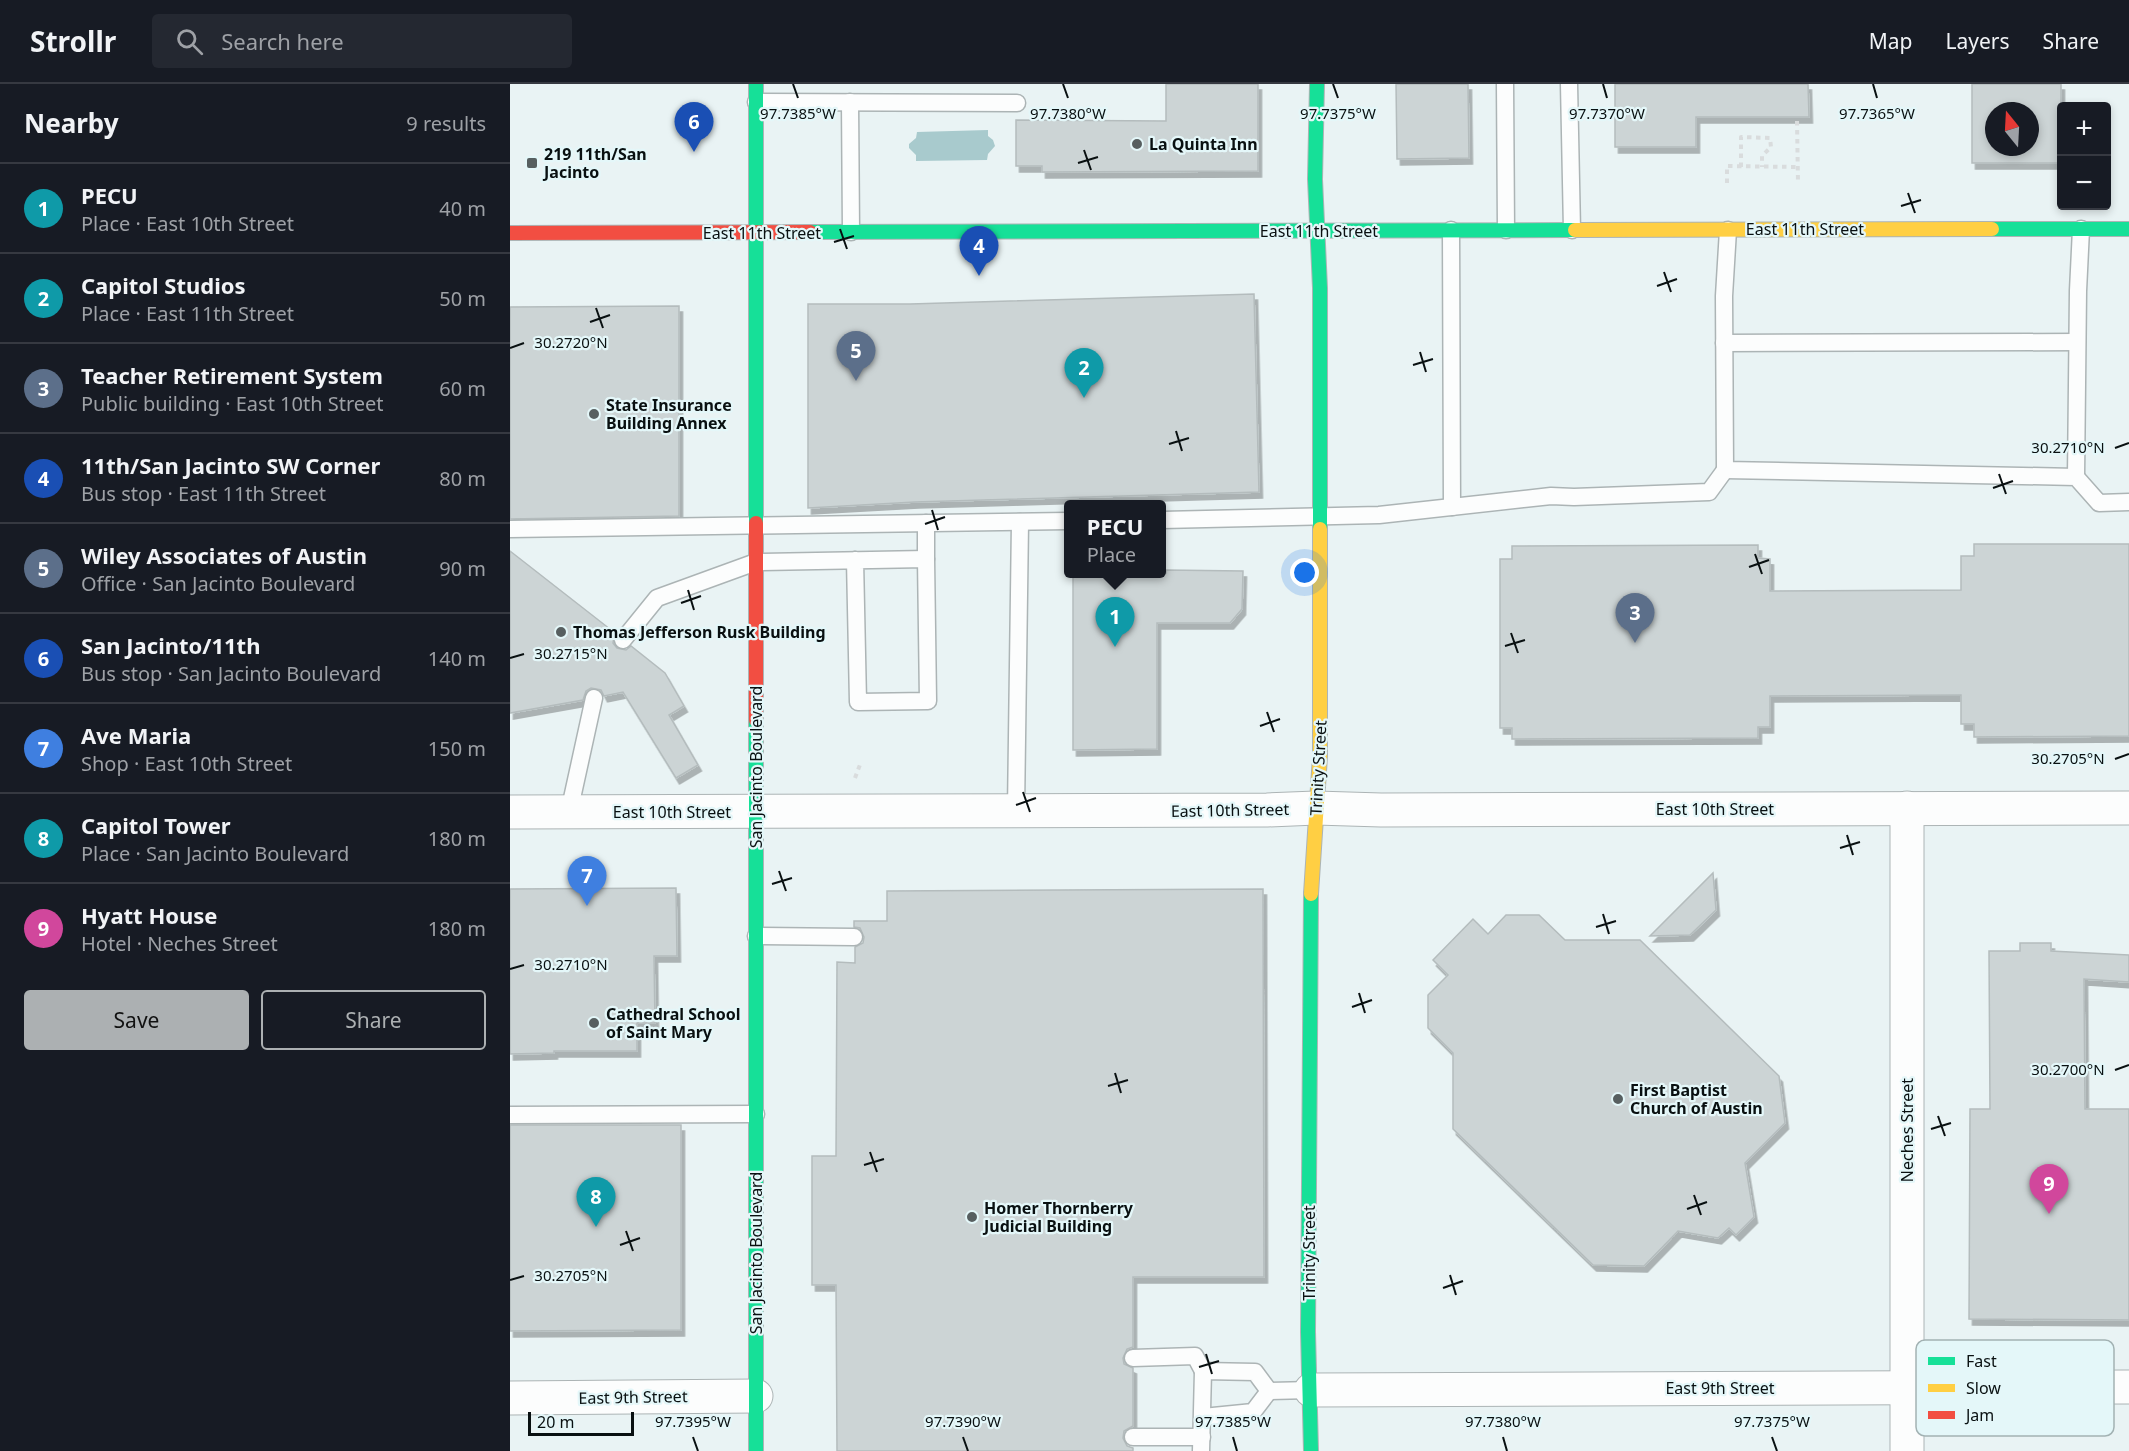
<!DOCTYPE html>
<meta charset="utf-8">
<style>
:root{--surface:#171b24;--page:#242831;--text:#f1f3f6;--muted:#9ea1a6;--line:#363941;--accent:#acb0b2}
body{margin:0;font-family:"Noto Sans",sans-serif;background:var(--page);color:var(--text)}
.controls{position:absolute;right:18px;top:18px;display:grid;overflow:hidden;border-radius:6px;box-shadow:0 3px 9px #0003}
.controls button{width:54px;height:54px;display:grid;place-items:center;padding:0;border:0;border-bottom:2px solid var(--line);background:var(--surface);color:var(--text);font:30px sans-serif}
.compass{position:absolute;left:1475px;top:18px;width:54px;height:54px;border-radius:50%;background:var(--surface);box-shadow:0 3px 9px #0003;rotate:342deg}
.scale{position:absolute;left:18px;bottom:15px;width:106px;box-sizing:border-box;padding-left:6px;border:3px solid #091011;border-top:0;font-size:16px;line-height:21px;white-space:nowrap;color:#091011;-webkit-text-stroke:4px #e4f7f9;paint-order:stroke}
.you{position:absolute;left:795px;top:489px;width:21px;height:21px;margin:-15px;border:4px solid #fff;border-radius:50%;background:#1a73e8;box-shadow:0 0 0 9px #1a73e833}
.badge{display:grid;place-items:center;width:39px;height:39px;border-radius:50%;background:var(--accent);color:#fff;font-size:20px;font-weight:700}
.pin{position:absolute;translate:-50% -50px;filter:drop-shadow(0 2px 3px #0008)}
.pin::after{content:'';position:absolute;top:32px;width:21px;height:18px;background:inherit;clip-path:polygon(0 0,100% 0,50% 100%)}
.popup{position:absolute;left:554px;top:416px;width:102px;height:78px;box-sizing:border-box;display:grid;place-content:center;border-radius:6px;background:var(--surface);filter:drop-shadow(0 2px 4px #0005);font-size:20px;white-space:nowrap;color:var(--muted)}
.popup b{font-size:22px;color:var(--text)}
.popup::after{content:'';position:absolute;left:50%;top:100%;margin-left:-12px;border:12px solid transparent;border-top-color:var(--surface)}
.list{margin:0;padding:0;list-style:none}
h2{display:flex;justify-content:space-between;align-items:center;height:78px;margin:0;padding:0 24px;font-size:26px}
h2 small{font-size:20px;font-weight:400;color:var(--muted)}
.list li{display:grid;grid-template-columns:39px 1fr auto;gap:18px;align-items:center;box-sizing:border-box;height:90px;padding:0 24px;border-top:2px solid var(--line)}
.list b{display:block;font-size:22px;white-space:nowrap}
.list p{margin:0;font-size:20px;white-space:nowrap;color:var(--muted)}
.list em{font-size:20px;font-style:normal;color:var(--muted)}
.actions{display:flex;gap:12px;padding:18px 24px}
.actions a{flex:1;padding:14px 0;border:2px solid var(--accent);border-radius:6px;text-align:center;font-size:21px;color:var(--accent)}
.actions .main{background:var(--accent);color:#111}
.icon{flex:none;width:33px;height:33px;fill:none;stroke:currentColor;stroke-width:2;stroke-linecap:round;stroke-linejoin:round}
.map{position:relative;flex:none;width:1619px;height:1367px;overflow:hidden}
header{display:flex;align-items:center;gap:36px;box-sizing:border-box;height:84px;padding:0 30px;background:var(--surface);border-bottom:2px solid var(--line)}
header strong{font-size:28px}
nav{display:flex;gap:33px;margin-inline-start:auto;font-size:21px}
.search{width:420px;height:54px;background:var(--page);display:flex;align-items:center;gap:15px;box-sizing:border-box;padding:0 21px;border-radius:6px;color:var(--muted);font-size:22px}
main{display:flex}
aside{flex:1;background:var(--surface)}
.map>svg:first-child{display:block}
.water{fill:#a8cacd}
.building{fill:#ccd4d5;stroke:#b4bcbd;stroke-width:1.5;fill-rule:evenodd;filter:url(#shadow)}
.lines{fill:none;stroke-linecap:round;stroke-linejoin:round}
.lane-casing{stroke:#acb4b5;stroke-width:19}
.street-casing{stroke:#acb4b5;stroke-width:35}
.fast-casing{stroke:#acb4b5;stroke-width:16}
.slow-casing{stroke:#acb4b5;stroke-width:16}
.jam-casing{stroke:#acb4b5;stroke-width:16}
.path{stroke:#d9dcdd;stroke-width:4;stroke-dasharray:4.5 4.5;stroke-linecap:butt}
.lane{stroke:#fcfdfd;stroke-width:16}
.street{stroke:#fcfdfd;stroke-width:33}
.fast{stroke:#16e098;stroke-width:14}
.slow{stroke:#ffcf43;stroke-width:14}
.jam{stroke:#f24e42;stroke-width:14}
.ticks{fill:none;stroke:#091011;stroke-width:2}
.poi-dot{fill:#575f60;stroke:#e4f7f9;stroke-width:2}
.labels{text-anchor:middle;stroke-width:4.5;stroke-linejoin:round;paint-order:stroke}
.poi-label{font-size:16px;font-weight:bold;fill:#091011;stroke:#e4f7f9;text-anchor:start}
.street-label{font-size:16px;fill:#091011;stroke:#e4f7f9}
.key{fill:#e4f7f9;stroke:#a2b2b3;stroke-width:1.5}
.key-label{font-size:16px;fill:#091011}
.ticks-label{font-size:15px;text-anchor:middle;fill:#091011;stroke:#e4f7f9;stroke-width:4.5;stroke-linejoin:round;paint-order:stroke}
</style>
<header>
<strong>Strollr</strong>
<div class="search"><svg class="icon" aria-label="search" viewBox="0 0 24 24"><circle cx="10" cy="10" r="6"/><path d="M15 15l6 6"/></svg>Search here</div>
<nav><a>Map</a><a>Layers</a><a>Share</a></nav>
</header>
<main>
<aside>
<h2>Nearby<small>9 results</small></h2>
<ul class="list">
<li><span class="badge" style="background:#0f9aa8">1</span><div><b>PECU</b><p>Place · East 10th Street</p></div><em>40 m</em></li>
<li><span class="badge" style="background:#0f9aa8">2</span><div><b>Capitol Studios</b><p>Place · East 11th Street</p></div><em>50 m</em></li>
<li><span class="badge" style="background:#5c6f8a">3</span><div><b>Teacher Retirement System</b><p>Public building · East 10th Street</p></div><em>60 m</em></li>
<li><span class="badge" style="background:#1a4fb4">4</span><div><b>11th/San Jacinto SW Corner</b><p>Bus stop · East 11th Street</p></div><em>80 m</em></li>
<li><span class="badge" style="background:#5c6f8a">5</span><div><b>Wiley Associates of Austin</b><p>Office · San Jacinto Boulevard</p></div><em>90 m</em></li>
<li><span class="badge" style="background:#1a4fb4">6</span><div><b>San Jacinto/11th</b><p>Bus stop · San Jacinto Boulevard</p></div><em>140 m</em></li>
<li><span class="badge" style="background:#3f7fe0">7</span><div><b>Ave Maria</b><p>Shop · East 10th Street</p></div><em>150 m</em></li>
<li><span class="badge" style="background:#0f9aa8">8</span><div><b>Capitol Tower</b><p>Place · San Jacinto Boulevard</p></div><em>180 m</em></li>
<li><span class="badge" style="background:#d1479c">9</span><div><b>Hyatt House</b><p>Hotel · Neches Street</p></div><em>180 m</em></li>
</ul>
<div class="actions"><a class="main">Save</a><a>Share</a></div>
</aside>
<div class="map">
<svg width="1619" height="1367" viewBox="0 0 1619 1367">
<defs>
<filter id="shadow"><feDropShadow dx="3.5" dy="6" stdDeviation="0" flood-color="#0004"/></filter>
</defs>
<rect width="100%" height="100%" fill="#e9f3f4"/>
<path class="water" d="M 478,46 L 478,52 L 483,56 L 485,62 L 478,70 L 477,76 L 406,77 L 406,71 L 399,64 L 399,60 L 406,54 L 407,48 Z"/>
<g class="building">
<path d="M 656,0 L 748,0 L 748,87 L 532,88 L 532,82 L 506,82 L 506,36 L 656,37 Z"/>
<path d="M 886,0 L 958,0 L 959,74 L 887,75 Z"/>
<path d="M 1105,0 L 1298,0 L 1299,33 L 1186,33 L 1186,63 L 1105,63 Z"/>
<path d="M 1462,0 L 1551,0 L 1551,79 L 1462,79 ZM 1484,27 L 1520,27 L 1520,63 L 1484,63 Z"/>
<path d="M 744,210 L 749,408 L 405,418 L 298,424 L 298,220 L 400,220 Z"/>
<path d="M 169,222 L 169,432 L 0,435 L 0,223 Z"/>
<path d="M 1464,460 L 1619,460 L 1619,652 L 1464,653 L 1464,640 L 1451,640 L 1451,611 L 1260,612 L 1260,643 L 1248,643 L 1248,654 L 1002,655 L 1002,644 L 990,644 L 990,475 L 1002,475 L 1002,462 L 1248,461 L 1248,474 L 1260,475 L 1260,507 L 1451,506 L 1451,472 L 1464,472 Z"/>
<path d="M 0,467 L 105,549 L 103,559 L 107,564 L 116,566 L 121,562 L 155,589 L 174,622 L 159,631 L 188,681 L 166,694 L 113,608 L 94,612 L 91,606 L 81,604 L 76,607 L 73,616 L 0,629 Z"/>
<path d="M 656,486 L 733,487 L 732,525 L 720,539 L 647,539 L 647,665 L 563,666 L 563,489 L 656,489 Z"/>
<path d="M 1203,789 L 1206,826 L 1180,851 L 1140,852 Z"/>
<path d="M 166,804 L 167,872 L 144,872 L 145,939 L 127,939 L 127,967 L 44,967 L 44,969 L 0,970 L 0,805 Z"/>
<path d="M 753,805 L 754,1193 L 623,1193 L 623,1263 L 617,1265 L 613,1274 L 614,1280 L 623,1284 L 623,1342 L 614,1347 L 613,1354 L 617,1362 L 623,1364 L 623,1367 L 327,1367 L 326,1201 L 302,1201 L 302,1072 L 326,1072 L 327,878 L 345,879 L 345,863 L 353,859 L 354,853 L 350,844 L 344,843 L 344,837 L 377,837 L 377,807 Z"/>
<path d="M 996,831 L 1029,831 L 1055,856 L 1130,856 L 1269,992 L 1275,1039 L 1235,1079 L 1244,1133 L 1226,1151 L 1219,1144 L 1208,1154 L 1168,1147 L 1134,1182 L 1083,1181 L 943,1045 L 943,969 L 918,944 L 918,911 L 938,891 L 923,876 L 963,835 L 978,850 Z"/>
<path d="M 1510,859 L 1541,859 L 1541,867 L 1619,871 L 1619,898 L 1574,895 L 1575,1025 L 1619,1025 L 1619,1236 L 1459,1235 L 1460,1025 L 1480,1025 L 1479,867 L 1510,867 Z"/>
<path d="M 0,1041 L 171,1041 L 171,1246 L 0,1247 Z"/>
</g>
<g class="lines">
<defs>
<g id="lane">
<path d="M 995,0 L 996,146"/>
<path d="M 1059,0 L 1062,146"/>
<path d="M 246,18 L 507,19"/>
<path d="M 340,18 L 341,148"/>
<path d="M 941,146 L 942,423"/>
<path d="M 1218,146 L 1214,212 L 1215,386 L 1566,393 L 1589,419 L 1619,418"/>
<path d="M 1214,259 L 1567,258"/>
<path d="M 1566,393 L 1568,207 L 1571,145"/>
<path d="M 652,436 L 869,431 L 1041,412 L 1064,413 L 1199,408 L 1215,386"/>
<path d="M 416,439 L 416,475"/>
<path d="M 0,445 L 558,437"/>
<path d="M 113,556 L 147,514 L 246,478 L 416,475 L 418,617 L 348,618 L 345,476"/>
<path d="M 506,726 L 510,438"/>
<path d="M 59,728 L 84,614"/>
<path d="M 246,852 L 344,853"/>
<path d="M 0,1031 L 246,1030"/>
<path d="M 623,1274 L 685,1272 L 693,1287"/>
<path d="M 693,1333 L 743,1328 L 759,1307"/>
<path d="M 623,1353 L 692,1353"/>
<path d="M 691,1367 L 693,1287 L 745,1288 L 759,1307 L 801,1306"/>
</g>
<g id="street">
<path d="M 1397,724 L 1397,1367"/>
<path d="M 0,728 L 757,726 L 806,724 L 871,726 L 1619,724"/>
<path d="M 801,1306 L 1619,1303"/>
<path d="M 0,1314 L 246,1312"/>
</g>
<g id="fast">
<path d="M 246,0 L 246,439"/>
<path d="M 807,0 L 805,95 L 810,204 L 810,445"/>
<path d="M 1482,145 L 1619,145"/>
<path d="M 300,148 L 1065,146"/>
<path d="M 246,636 L 246,1367"/>
<path d="M 801,810 L 798,1248 L 801,1367"/>
</g>
<g id="slow">
<path d="M 1065,146 L 1482,145"/>
<path d="M 801,810 L 810,672 L 810,445"/>
</g>
<g id="jam">
<path d="M 0,149 L 300,148"/>
<path d="M 246,439 L 246,636"/>
</g>
</defs>
<use href="#lane" class="lane-casing"/>
<use href="#street" class="street-casing"/>
<use href="#fast" class="fast-casing"/>
<use href="#slow" class="slow-casing"/>
<use href="#jam" class="jam-casing"/>
<g class="path">
<path d="M 1287,37 L 1288,99"/>
<path d="M 1231,83 L 1231,53 L 1260,54 L 1261,63 L 1252,72 L 1252,83"/>
<path d="M 1217,99 L 1217,82 L 1287,83"/>
<path d="M 345,694 L 351,678"/>
</g>
<use href="#lane" class="lane"/>
<use href="#street" class="street"/>
<use href="#fast" class="fast"/>
<use href="#slow" class="slow"/>
<use href="#jam" class="jam"/>
</g>
<path class="ticks" d="M 283,0 L 288,14M 553,0 L 558,14M 823,0 L 828,14M 1093,0 L 1097,14M 1363,0 L 1367,14M 574,66 L 581,86M 568,79 L 588,73M 1398,109 L 1405,129M 1391,122 L 1411,116M 330,145 L 337,165M 324,158 L 344,152M 1154,188 L 1161,208M 1147,202 L 1167,195M 86,224 L 93,244M 80,238 L 100,231M 0,264 L 14,259M 910,268 L 916,288M 903,281 L 923,275M 666,347 L 672,367M 659,360 L 679,354M 1605,364 L 1619,359M 1489,390 L 1496,410M 1483,404 L 1503,397M 422,426 L 428,446M 415,440 L 435,433M 1245,470 L 1252,490M 1239,483 L 1259,476M 178,506 L 184,526M 171,519 L 191,512M 1001,549 L 1008,569M 995,562 L 1015,556M 0,574 L 14,570M 757,628 L 764,648M 750,642 L 770,635M 1605,675 L 1619,670M 513,708 L 520,728M 506,721 L 526,714M 1337,751 L 1343,771M 1330,764 L 1350,758M 269,787 L 276,807M 262,800 L 282,794M 1093,830 L 1099,850M 1086,843 L 1106,837M 0,885 L 14,881M 849,909 L 855,929M 842,923 L 862,916M 1605,986 L 1619,981M 605,989 L 611,1009M 598,1002 L 618,996M 1428,1032 L 1435,1052M 1421,1045 L 1441,1039M 360,1068 L 367,1088M 354,1081 L 374,1075M 1184,1111 L 1191,1131M 1177,1125 L 1197,1118M 116,1147 L 123,1167M 110,1161 L 130,1154M 940,1191 L 946,1211M 0,1196 L 14,1192M 933,1204 L 953,1197M 696,1270 L 702,1290M 689,1283 L 709,1277M 183,1353 L 188,1367M 453,1353 L 458,1367M 723,1353 L 727,1367M 993,1353 L 997,1367M 1262,1353 L 1267,1367"/>
<g class="poi-dot">
<circle cx="627" cy="60" r="6"/>
<rect x="16" y="73" width="12" height="12" rx="3"/>
<circle cx="84" cy="330" r="6"/>
<circle cx="51" cy="548" r="6"/>
<circle cx="84" cy="939" r="6"/>
<circle cx="1108" cy="1015" r="6"/>
<circle cx="462" cy="1133" r="6"/>
</g>
<g class="labels">
<g class="poi-label">
<text x="639" y="66">La Quinta Inn</text>
<text x="34" y="76">219 11th/San<tspan x="34" dy="18">Jacinto</tspan></text>
<text x="96" y="327">State Insurance<tspan x="96" dy="18">Building Annex</tspan></text>
<text x="63" y="554">Thomas Jefferson Rusk Building</text>
<text x="96" y="936">Cathedral School<tspan x="96" dy="18">of Saint Mary</tspan></text>
<text x="1120" y="1012">First Baptist<tspan x="1120" dy="18">Church of Austin</tspan></text>
<text x="474" y="1130">Homer Thornberry<tspan x="474" dy="18">Judicial Building</tspan></text>
</g>
<g class="street-label">
<text x="1295" y="151">East 11th Street</text>
<text x="809" y="153">East 11th Street</text>
<text x="252" y="155">East 11th Street</text>
<text transform="translate(246 683) rotate(-90)" y="6">San Jacinto Boulevard</text>
<text transform="translate(808 684) rotate(-87)" y="6">Trinity Street</text>
<text x="1205" y="731">East 10th Street</text>
<text transform="translate(720 726) rotate(-1)" y="6">East 10th Street</text>
<text x="162" y="734">East 10th Street</text>
<text transform="translate(1397 1046) rotate(-90)" y="6">Neches Street</text>
<text transform="translate(246 1169) rotate(-90)" y="6">San Jacinto Boulevard</text>
<text transform="translate(799 1169) rotate(-90)" y="6">Trinity Street</text>
<text x="1210" y="1310">East 9th Street</text>
<text transform="translate(123 1313) rotate(-1)" y="6">East 9th Street</text>
</g>
</g>
<rect x="1406" y="1256" width="198" height="96" rx="9" class="key"/>
<rect x="1418" y="1273" width="27" height="8" fill="#16e098"/>
<rect x="1418" y="1300" width="27" height="8" fill="#ffcf43"/>
<rect x="1418" y="1327" width="27" height="8" fill="#f24e42"/>
<g class="key-label">
<text x="1456" y="1283">Fast</text>
<text x="1456" y="1310">Slow</text>
<text x="1456" y="1337">Jam</text>
</g>
<g class="ticks-label">
<text x="288" y="35">97.7385°W</text>
<text x="558" y="35">97.7380°W</text>
<text x="828" y="35">97.7375°W</text>
<text x="1097" y="35">97.7370°W</text>
<text x="1367" y="35">97.7365°W</text>
<text x="61" y="264">30.2720°N</text>
<text x="1558" y="369">30.2710°N</text>
<text x="61" y="575">30.2715°N</text>
<text x="1558" y="680">30.2705°N</text>
<text x="61" y="886">30.2710°N</text>
<text x="1558" y="991">30.2700°N</text>
<text x="61" y="1197">30.2705°N</text>
<text x="1262" y="1343">97.7375°W</text>
<text x="183" y="1343">97.7395°W</text>
<text x="453" y="1343">97.7390°W</text>
<text x="723" y="1343">97.7385°W</text>
<text x="993" y="1343">97.7380°W</text>
</g>
</svg>
<div class="controls">
<button>+</button>
<button>−</button>
</div>
<svg class="compass" viewBox="-18 -18 36 36"><path d="M0-13l5 13h-10z" fill="#e53935"/><path d="M0 13l5-13h-10z" fill="#9ea1a6"/></svg>
<div class="scale">20 m</div>
<div class="you"></div>
<div class="pin badge" style="left:605px;top:563px;background:#0f9aa8">1</div>
<div class="popup"><b>PECU</b>Place</div>
<div class="pin badge" style="left:574px;top:314px;background:#0f9aa8">2</div>
<div class="pin badge" style="left:1125px;top:559px;background:#5c6f8a">3</div>
<div class="pin badge" style="left:469px;top:192px;background:#1a4fb4">4</div>
<div class="pin badge" style="left:346px;top:297px;background:#5c6f8a">5</div>
<div class="pin badge" style="left:184px;top:68px;background:#1a4fb4">6</div>
<div class="pin badge" style="left:77px;top:822px;background:#3f7fe0">7</div>
<div class="pin badge" style="left:86px;top:1143px;background:#0f9aa8">8</div>
<div class="pin badge" style="left:1539px;top:1130px;background:#d1479c">9</div>
</div>
</main>
